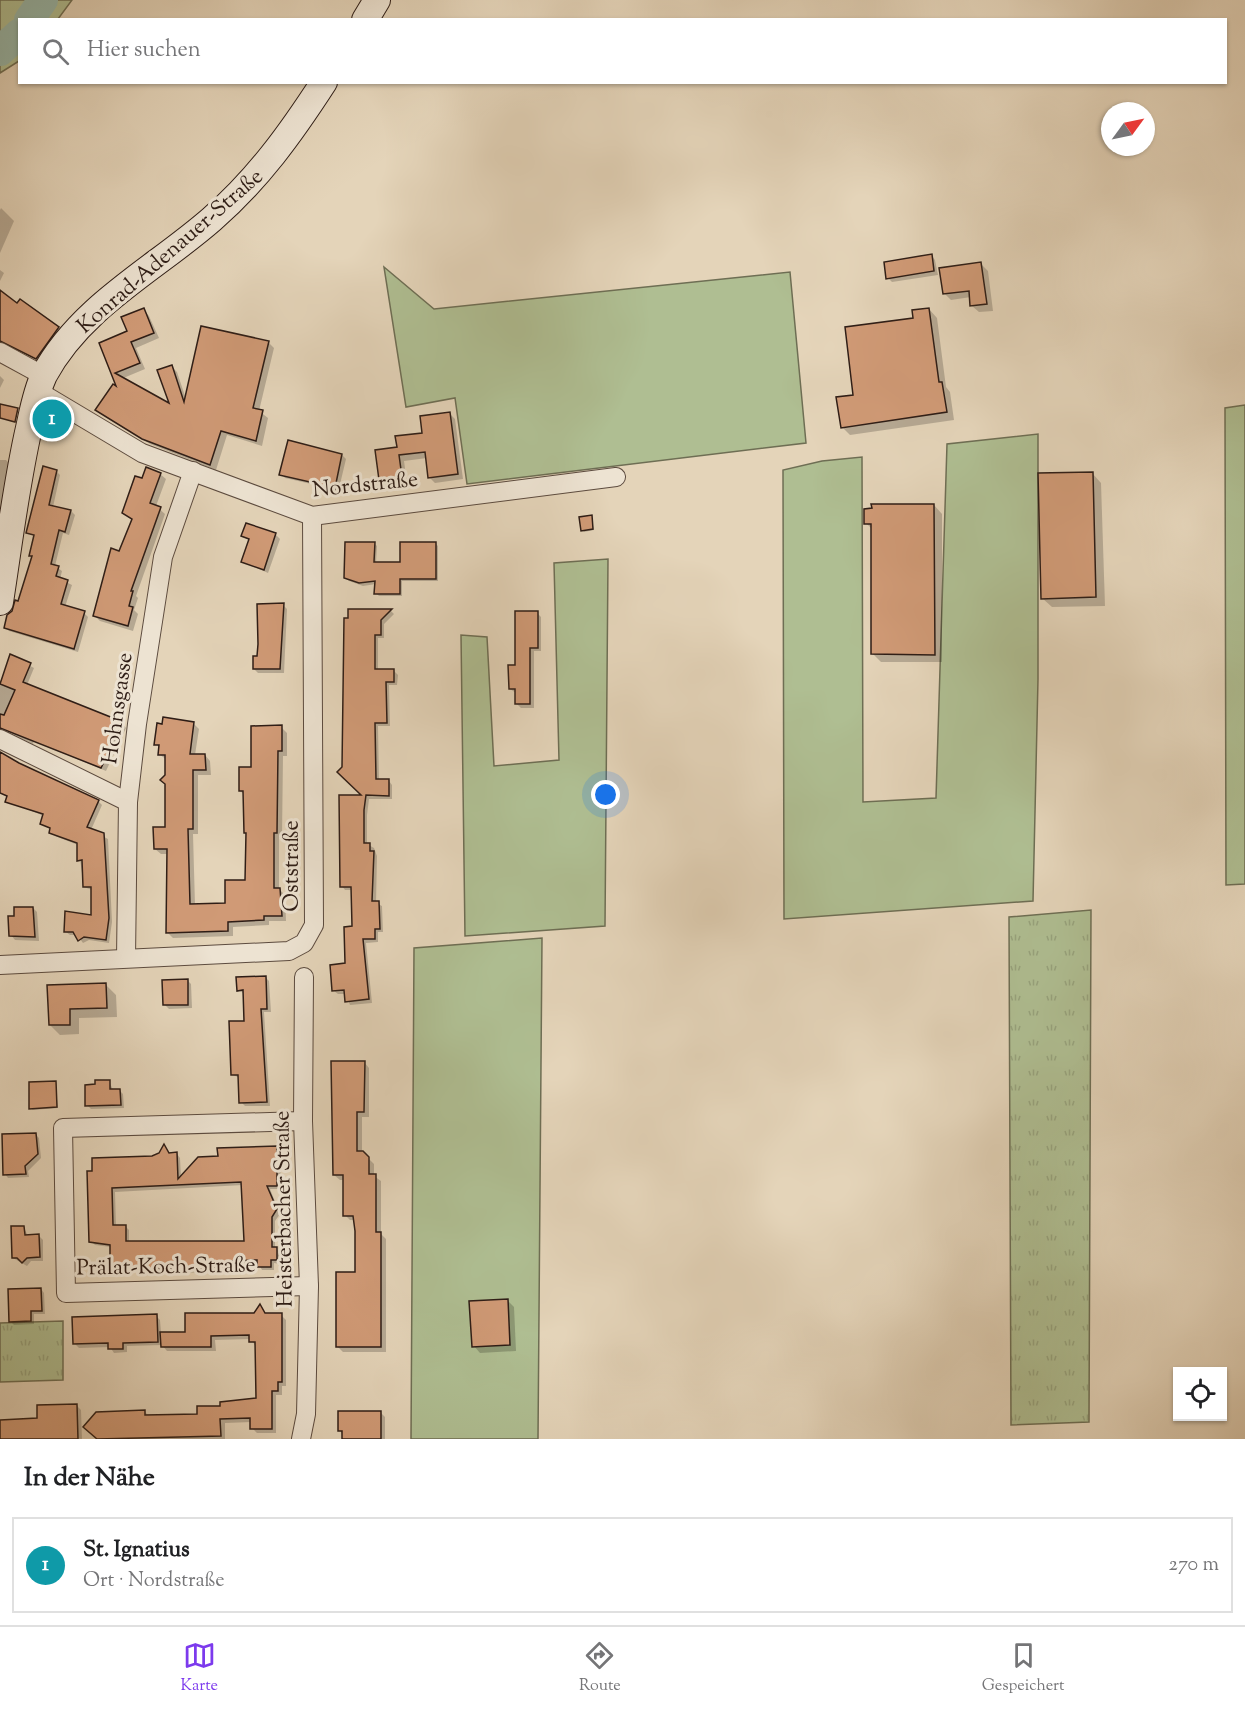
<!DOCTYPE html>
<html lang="de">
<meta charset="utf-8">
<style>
:root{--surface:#fff;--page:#f2f2f2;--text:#202124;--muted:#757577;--line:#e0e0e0;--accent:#7c3aed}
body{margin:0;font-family:"Sorts Mill Goudy",serif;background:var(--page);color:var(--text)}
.controls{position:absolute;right:18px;bottom:18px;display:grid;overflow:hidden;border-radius:0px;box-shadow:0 2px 4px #0004}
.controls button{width:54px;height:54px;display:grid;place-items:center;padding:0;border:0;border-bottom:2px solid var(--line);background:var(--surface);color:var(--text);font:30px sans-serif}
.compass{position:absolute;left:1101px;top:102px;width:54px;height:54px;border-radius:50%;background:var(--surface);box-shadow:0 2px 4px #0004;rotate:57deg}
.you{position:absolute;left:606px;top:795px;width:21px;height:21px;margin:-15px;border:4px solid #fff;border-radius:50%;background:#1a73e8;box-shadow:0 0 0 9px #1a73e833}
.badge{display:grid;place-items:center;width:39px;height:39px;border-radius:50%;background:var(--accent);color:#fff;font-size:20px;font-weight:700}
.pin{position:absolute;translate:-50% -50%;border:3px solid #fff;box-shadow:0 2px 6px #0006}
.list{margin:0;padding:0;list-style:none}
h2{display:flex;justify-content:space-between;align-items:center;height:78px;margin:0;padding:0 24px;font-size:26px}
h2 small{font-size:20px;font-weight:400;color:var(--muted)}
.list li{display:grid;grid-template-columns:39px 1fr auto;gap:18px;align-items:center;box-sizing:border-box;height:96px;margin:0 12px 12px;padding:0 12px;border:2px solid var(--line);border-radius:0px}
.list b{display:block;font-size:22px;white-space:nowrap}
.list p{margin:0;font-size:20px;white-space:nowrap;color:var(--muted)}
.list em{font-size:20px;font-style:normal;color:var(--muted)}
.icon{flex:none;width:33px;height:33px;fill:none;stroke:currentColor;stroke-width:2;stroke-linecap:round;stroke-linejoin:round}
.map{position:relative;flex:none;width:1245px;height:1439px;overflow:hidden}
.search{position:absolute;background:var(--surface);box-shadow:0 2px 4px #0004;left:18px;right:18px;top:18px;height:66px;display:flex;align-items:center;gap:15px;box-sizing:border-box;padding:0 21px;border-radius:0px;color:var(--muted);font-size:22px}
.sheet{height:186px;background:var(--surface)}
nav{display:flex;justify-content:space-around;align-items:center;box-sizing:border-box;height:84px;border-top:2px solid var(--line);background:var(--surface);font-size:16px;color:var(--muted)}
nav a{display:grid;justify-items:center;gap:3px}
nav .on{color:var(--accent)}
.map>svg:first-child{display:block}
.grass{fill:#afbe92;stroke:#6e6e54;stroke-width:1.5}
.park{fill:url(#park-tufts);stroke:#6e6e54;stroke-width:1.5}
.shadow{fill:#0003;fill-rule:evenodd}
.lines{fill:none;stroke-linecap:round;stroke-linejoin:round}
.river{stroke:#96b8ab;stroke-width:30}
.building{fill:#d09a76;stroke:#2e1d16;stroke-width:1.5;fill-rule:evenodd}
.minor-casing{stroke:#5c4b3f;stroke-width:20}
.secondary-casing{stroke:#2e1d16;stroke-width:28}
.minor{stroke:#ede3d2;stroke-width:18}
.secondary{stroke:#ede3d2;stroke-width:26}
.labels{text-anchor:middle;stroke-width:6;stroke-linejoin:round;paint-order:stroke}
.street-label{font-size:22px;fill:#2e1d16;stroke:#ede3d2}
</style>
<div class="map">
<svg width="1245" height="1439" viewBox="0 0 1245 1439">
<defs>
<pattern id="park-tufts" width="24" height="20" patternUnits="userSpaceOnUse" patternTransform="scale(1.5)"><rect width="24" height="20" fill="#afbe92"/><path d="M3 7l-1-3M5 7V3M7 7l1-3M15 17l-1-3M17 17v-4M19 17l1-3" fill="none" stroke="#97a37d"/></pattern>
</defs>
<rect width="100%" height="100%" fill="#e4d4b9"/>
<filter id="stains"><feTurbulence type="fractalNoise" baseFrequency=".00333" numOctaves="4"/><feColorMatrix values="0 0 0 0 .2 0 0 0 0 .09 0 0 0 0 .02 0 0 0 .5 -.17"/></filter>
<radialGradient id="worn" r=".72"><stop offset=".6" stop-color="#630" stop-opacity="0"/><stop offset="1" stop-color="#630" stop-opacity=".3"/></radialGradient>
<g class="grass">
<path d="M 0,0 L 72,0 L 58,19 L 20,20 L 19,61 L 0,73 Z"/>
<path d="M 384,267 L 434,309 L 790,272 L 806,443 L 467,484 L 455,398 L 406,407 Z"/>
<path d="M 1245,405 L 1245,884 L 1226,885 L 1225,408 Z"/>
<path d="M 1038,434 L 1038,679 L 1033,901 L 784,919 L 783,470 L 822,461 L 862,457 L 863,802 L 936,798 L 947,444 Z"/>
<path d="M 608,559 L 605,926 L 465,936 L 461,635 L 487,637 L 494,766 L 559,760 L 554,563 Z"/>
<path d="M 542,938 L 538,1439 L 411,1439 L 414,948 Z"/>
</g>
<g class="park">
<path d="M 1091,910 L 1089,1422 L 1011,1425 L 1009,917 Z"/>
<path d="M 63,1321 L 63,1380 L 0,1382 L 0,1323 Z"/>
</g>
<g class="shadow">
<path d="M 1,208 L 14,221 L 0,253 L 0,210 Z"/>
<path d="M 931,255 L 935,260 L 938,275 L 892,282 L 888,278 Z"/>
<path d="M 981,264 L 988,271 L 993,311 L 979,312 L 972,306 L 971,297 L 951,300 L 944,293 Z"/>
<path d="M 0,270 L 4,273 L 0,281 Z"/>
<path d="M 0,292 L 18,305 L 20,301 L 62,332 L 40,361 L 10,345 L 0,346 Z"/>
<path d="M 929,309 L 937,318 L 946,387 L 950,392 L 954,420 L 850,435 L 842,427 L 855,396 L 914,320 Z"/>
<path d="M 144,310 L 149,316 L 159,338 L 136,348 L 145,369 L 121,379 L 172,406 L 171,366 L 177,372 L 186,399 L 268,342 L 274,348 L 259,411 L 268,418 L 262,446 L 227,435 L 216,470 L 150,444 L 97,410 L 119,390 L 101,343 L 129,332 Z"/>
<path d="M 0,376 L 4,380 L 0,388 Z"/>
<path d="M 449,413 L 455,419 L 463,479 L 435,483 L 429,477 L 427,458 L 404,461 L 407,483 L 386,485 L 380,479 L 398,448 L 424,434 Z"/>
<path d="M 342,455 L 346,459 L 337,497 L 323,494 L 319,490 L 320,486 L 285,478 L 281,474 Z"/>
<path d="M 0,460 L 6,460 L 10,464 L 0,530 Z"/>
<path d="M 56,471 L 60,475 L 53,507 L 71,511 L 75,515 L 69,535 L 63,533 L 55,566 L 62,571 L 60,579 L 72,585 L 65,607 L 84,613 L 88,617 L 78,652 L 9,631 L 5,627 L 19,603 L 33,557 L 35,537 L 28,532 Z"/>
<path d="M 1092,473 L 1101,483 L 1105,606 L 1052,607 L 1042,598 Z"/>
<path d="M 160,474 L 166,479 L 156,506 L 165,514 L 136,596 L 138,598 L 134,610 L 138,614 L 133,631 L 100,621 L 95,616 L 133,520 L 123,513 L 142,480 Z"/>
<path d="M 934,505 L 942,514 L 942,662 L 881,662 L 873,654 L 873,530 L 866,523 Z"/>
<path d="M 591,516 L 594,530 L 584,532 L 582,530 Z"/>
<path d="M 247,525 L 276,535 L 280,539 L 268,573 L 243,562 L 250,540 L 243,535 Z"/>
<path d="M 374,543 L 377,546 L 376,563 L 402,564 L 435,543 L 438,546 L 438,581 L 402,581 L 402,596 L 379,596 L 376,593 L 376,584 L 363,586 L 349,581 L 346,578 Z"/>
<path d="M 283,605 L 287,609 L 284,673 L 258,673 L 254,669 L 258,657 Z"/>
<path d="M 350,611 L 391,611 L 394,614 L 384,624 L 384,638 L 378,638 L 378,671 L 394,671 L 398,675 L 397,685 L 389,685 L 390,726 L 378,726 L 379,781 L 389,781 L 392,785 L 392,799 L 369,799 L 367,815 L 367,844 L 374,848 L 377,856 L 376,903 L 382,906 L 383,932 L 378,932 L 378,942 L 366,943 L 372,1003 L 350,1005 L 346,994 L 338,994 L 334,991 L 347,964 L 353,928 L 353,890 L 345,890 L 342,886 L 364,796 L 343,768 Z"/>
<path d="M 537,613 L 541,617 L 541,651 L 534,651 L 534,708 L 521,708 L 516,703 L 516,693 L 510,689 Z"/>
<path d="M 11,656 L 34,668 L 27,685 L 122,723 L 126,728 L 106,771 L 34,741 L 33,744 L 10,733 L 0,733 L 0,682 Z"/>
<path d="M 194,724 L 199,729 L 195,755 L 205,755 L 210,761 L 211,775 L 198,775 L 198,834 L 193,834 L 195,905 L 227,904 L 246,882 L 248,835 L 245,795 L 240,791 L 281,727 L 287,733 L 287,756 L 283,756 L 282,838 L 279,838 L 279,889 L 285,895 L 286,921 L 269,921 L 269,925 L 233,927 L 233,936 L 173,938 L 167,932 L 168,854 L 161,854 L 155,849 L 166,828 L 167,760 L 159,754 L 160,748 L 156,744 Z"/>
<path d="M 7,801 L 98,801 L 102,805 L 91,830 L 108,839 L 112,922 L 109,943 L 89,940 L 83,943 L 77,935 L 70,935 L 66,932 L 93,917 L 92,890 L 84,887 L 78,845 L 55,836 L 52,830 L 42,824 L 44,816 Z"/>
<path d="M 33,908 L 37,912 L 39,941 L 15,940 L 11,935 L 16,917 Z"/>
<path d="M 265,977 L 269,981 L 271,1012 L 264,1012 L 270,1106 L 245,1106 L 241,1102 L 240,1078 L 233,1075 L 246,1022 L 245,994 L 238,990 Z"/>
<path d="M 187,980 L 191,984 L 192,1008 L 169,1009 L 165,1005 Z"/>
<path d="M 106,985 L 116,995 L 117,1017 L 79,1018 L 79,1034 L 60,1035 L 50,1025 L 49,987 Z"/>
<path d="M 364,1062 L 369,1068 L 369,1117 L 362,1117 L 362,1152 L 374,1164 L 374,1176 L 381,1181 L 381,1234 L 386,1239 L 386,1352 L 343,1352 L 337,1346 L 356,1273 L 355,1220 L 350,1220 L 345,1215 L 344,1180 L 340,1180 L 334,1175 Z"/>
<path d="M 109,1081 L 113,1090 L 119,1090 L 123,1094 L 124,1108 L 91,1109 L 87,1105 Z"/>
<path d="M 55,1083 L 58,1108 L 33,1110 L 31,1109 Z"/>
<path d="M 35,1134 L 39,1138 L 41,1158 L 28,1171 L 29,1177 L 8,1178 L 5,1174 Z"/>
<path d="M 164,1147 L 170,1154 L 177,1154 L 180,1158 L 181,1178 L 219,1157 L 276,1148 L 280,1152 L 281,1189 L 270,1189 L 280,1214 L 275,1221 L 275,1248 L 280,1252 L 280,1264 L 274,1263 L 274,1270 L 262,1270 L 259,1264 L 232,1264 L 232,1270 L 226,1272 L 161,1273 L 159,1271 L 116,1272 L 112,1268 L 111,1247 L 95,1245 L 91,1241 L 89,1173 L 153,1157 L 160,1154 ZM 243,1185 L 245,1242 L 129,1242 L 129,1230 L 125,1226 L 116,1226 L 115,1192 Z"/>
<path d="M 24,1228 L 28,1236 L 39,1236 L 43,1240 L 43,1261 L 31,1261 L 27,1266 L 13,1258 Z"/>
<path d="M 41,1289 L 44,1293 L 45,1314 L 34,1314 L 34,1324 L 14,1325 L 10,1321 Z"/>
<path d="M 507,1300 L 514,1307 L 516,1351 L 480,1353 L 474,1346 Z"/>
<path d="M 260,1306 L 267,1315 L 281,1315 L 286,1320 L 286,1386 L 282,1386 L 282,1395 L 276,1395 L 276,1433 L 257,1433 L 252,1428 L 252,1422 L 225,1423 L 225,1439 L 98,1439 L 85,1427 L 145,1412 L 150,1417 L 199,1415 L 257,1399 L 256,1347 L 251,1339 L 215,1340 L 216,1351 L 167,1351 L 162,1345 L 127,1346 L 127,1352 L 114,1353 L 110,1347 L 79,1348 L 75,1344 L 156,1316 L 160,1320 L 161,1333 L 187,1333 L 255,1315 Z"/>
<path d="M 77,1406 L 81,1410 L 82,1439 L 0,1439 L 0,1425 L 39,1420 Z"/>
<path d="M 380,1412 L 385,1417 L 385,1439 L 344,1439 L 340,1430 Z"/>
</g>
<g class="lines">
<g class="river">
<path d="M 29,20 L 43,0"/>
<path d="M 0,51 L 20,33"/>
</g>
</g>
<g class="building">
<path d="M 932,254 L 934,271 L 886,279 L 884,262 Z"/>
<path d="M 981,262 L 987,304 L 970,306 L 969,291 L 943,294 L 939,268 Z"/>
<path d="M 0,290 L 17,303 L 20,299 L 59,327 L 36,359 L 0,341 Z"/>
<path d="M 144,308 L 154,333 L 131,342 L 140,363 L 115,373 L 169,403 L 157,370 L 172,365 L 184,402 L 201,326 L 269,341 L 253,408 L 263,410 L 256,441 L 221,431 L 210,465 L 142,439 L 95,410 L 113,384 L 116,386 L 99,343 L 127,331 L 121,317 Z"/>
<path d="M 929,308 L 939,382 L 942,382 L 947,412 L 841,428 L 836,397 L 853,395 L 845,327 L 913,318 L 912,310 Z"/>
<path d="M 0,404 L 18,408 L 15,422 L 0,418 Z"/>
<path d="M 450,412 L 458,474 L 428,478 L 425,452 L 399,455 L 402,477 L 379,480 L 375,450 L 397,447 L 395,436 L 422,433 L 420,416 Z"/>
<path d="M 288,440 L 342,454 L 334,493 L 318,490 L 319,484 L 279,475 Z"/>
<path d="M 43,466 L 57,470 L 49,505 L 71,510 L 65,532 L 59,530 L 51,564 L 59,566 L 56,576 L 68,580 L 61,604 L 85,611 L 74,649 L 4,628 L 7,615 L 12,611 L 15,600 L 18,601 L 32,556 L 29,556 L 34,535 L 26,533 Z"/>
<path d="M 146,467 L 161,473 L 150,503 L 161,507 L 131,591 L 133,591 L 129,606 L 133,607 L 128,626 L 93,616 L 111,548 L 119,551 L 132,519 L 122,513 L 135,476 L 142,478 Z"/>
<path d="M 1093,472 L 1096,597 L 1041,599 L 1038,473 Z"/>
<path d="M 871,504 L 934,504 L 935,655 L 871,654 L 871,524 L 864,524 L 864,509 L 872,508 Z"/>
<path d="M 592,515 L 593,529 L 581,531 L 579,517 Z"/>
<path d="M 246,523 L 276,533 L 264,570 L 241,562 L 249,539 L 241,536 Z"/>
<path d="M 345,542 L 375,542 L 374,562 L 400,562 L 400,542 L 436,542 L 436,579 L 400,579 L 400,594 L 374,594 L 375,581 L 359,583 L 344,578 Z"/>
<path d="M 284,603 L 280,669 L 253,669 L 253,656 L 257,656 L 258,644 L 257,604 Z"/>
<path d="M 348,609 L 392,609 L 381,620 L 381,635 L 375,635 L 375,669 L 394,669 L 394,682 L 386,682 L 387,723 L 375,723 L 376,779 L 389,779 L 389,796 L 366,795 L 364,810 L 364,843 L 370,843 L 370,851 L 374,851 L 372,901 L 379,901 L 380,929 L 375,929 L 375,939 L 363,939 L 369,999 L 345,1002 L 344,990 L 332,991 L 330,965 L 345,963 L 344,927 L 352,926 L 351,887 L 340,887 L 339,795 L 361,795 L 337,772 L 342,767 L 344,618 L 348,618 Z"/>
<path d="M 515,611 L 538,611 L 538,648 L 530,648 L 530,704 L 515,704 L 515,689 L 509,689 L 508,665 L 515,665 Z"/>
<path d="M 10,654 L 31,663 L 23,682 L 123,722 L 101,768 L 0,728 L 0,714 L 4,715 L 15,690 L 0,684 Z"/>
<path d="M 163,717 L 194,722 L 190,754 L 205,754 L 206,770 L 193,770 L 193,829 L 188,829 L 190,904 L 225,903 L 225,880 L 245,880 L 246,833 L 244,833 L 243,791 L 239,791 L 239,767 L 251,767 L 251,726 L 282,725 L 282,751 L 278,751 L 277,833 L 274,833 L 274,888 L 280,888 L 282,916 L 264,916 L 264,920 L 228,922 L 228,931 L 166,933 L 167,849 L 154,849 L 153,827 L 165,827 L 165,784 L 160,780 L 165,775 L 165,755 L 158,755 L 159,745 L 154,745 L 157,723 L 162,724 Z"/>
<path d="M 0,752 L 19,763 L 99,800 L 87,827 L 104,833 L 109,918 L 106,940 L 84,937 L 78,941 L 73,932 L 64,932 L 65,911 L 91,915 L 91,887 L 83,887 L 82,860 L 77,861 L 77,843 L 49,833 L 50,828 L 40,824 L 43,814 L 5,802 L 7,796 L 0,793 Z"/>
<path d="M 14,907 L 33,907 L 35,937 L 9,936 L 8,916 L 14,916 Z"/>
<path d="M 266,976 L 267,1009 L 261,1009 L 267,1102 L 239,1103 L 238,1075 L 231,1075 L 229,1021 L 244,1021 L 243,990 L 237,991 L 236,977 Z"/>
<path d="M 188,979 L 188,1005 L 163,1005 L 162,980 Z"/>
<path d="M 106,983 L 107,1008 L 70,1009 L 70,1025 L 49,1025 L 47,985 Z"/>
<path d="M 331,1061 L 365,1061 L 364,1112 L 357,1112 L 357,1151 L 363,1151 L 369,1157 L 369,1174 L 376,1174 L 376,1232 L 381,1232 L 381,1347 L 336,1347 L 336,1272 L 355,1272 L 355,1231 L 353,1216 L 343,1216 L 343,1175 L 333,1175 Z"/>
<path d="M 95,1080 L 110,1080 L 110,1089 L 120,1089 L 121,1105 L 85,1106 L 85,1085 L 95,1084 Z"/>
<path d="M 56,1081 L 57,1107 L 29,1109 L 29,1082 Z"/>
<path d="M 36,1133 L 38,1154 L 25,1166 L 26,1174 L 3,1175 L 2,1134 Z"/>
<path d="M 164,1144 L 169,1153 L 177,1152 L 178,1179 L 198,1157 L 218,1156 L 217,1148 L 277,1146 L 277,1186 L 267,1186 L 277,1209 L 272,1217 L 272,1247 L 277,1247 L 277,1260 L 271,1260 L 271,1267 L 257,1267 L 257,1260 L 229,1261 L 229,1267 L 222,1268 L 110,1269 L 110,1245 L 89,1242 L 87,1171 L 92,1171 L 92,1158 L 152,1156 L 159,1153 ZM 241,1182 L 244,1241 L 126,1241 L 126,1225 L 113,1225 L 112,1188 Z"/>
<path d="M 11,1226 L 24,1226 L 25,1235 L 39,1234 L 40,1257 L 27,1258 L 22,1263 L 17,1258 L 12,1258 Z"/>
<path d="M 41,1288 L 42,1311 L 31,1311 L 31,1321 L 9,1322 L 8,1289 Z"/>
<path d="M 508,1299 L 510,1345 L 472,1347 L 469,1301 Z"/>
<path d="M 260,1304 L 265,1313 L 282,1313 L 282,1382 L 278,1382 L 278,1391 L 272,1391 L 272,1429 L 250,1429 L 250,1418 L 220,1419 L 221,1436 L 97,1439 L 83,1427 L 96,1412 L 145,1410 L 145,1415 L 197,1414 L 197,1406 L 220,1406 L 220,1402 L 256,1398 L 255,1342 L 249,1342 L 249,1335 L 211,1336 L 211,1347 L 161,1347 L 160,1332 L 185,1332 L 185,1313 L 254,1313 Z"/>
<path d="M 157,1314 L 158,1342 L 123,1343 L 123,1349 L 108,1349 L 108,1343 L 73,1344 L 72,1317 Z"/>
<path d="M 77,1404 L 78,1439 L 0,1439 L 0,1420 L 37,1418 L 37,1405 Z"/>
<path d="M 338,1411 L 381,1411 L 381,1439 L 342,1439 L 342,1431 L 338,1431 Z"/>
</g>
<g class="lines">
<defs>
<g id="minor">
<path d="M 0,352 L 44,376"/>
<path d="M 38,391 L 142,453 L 312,516 L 616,477"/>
<path d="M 0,739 L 128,802"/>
<path d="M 126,958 L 128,802 L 137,724 L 163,557 L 193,471"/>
<path d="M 0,965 L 289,951 L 304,943 L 314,925 L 312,516"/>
<path d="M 303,1121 L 63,1128 L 66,1293 L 309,1286"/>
<path d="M 301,1439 L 306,1414 L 309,1286 L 303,1121 L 304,977"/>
</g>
<g id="secondary">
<path d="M 365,20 L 377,0"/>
<path d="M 0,602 C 9,544 16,485 29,428 C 33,410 36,392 44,375 C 81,306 155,269 212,219 C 258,179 291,133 324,82"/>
</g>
</defs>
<use href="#minor" class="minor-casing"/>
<use href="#secondary" class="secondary-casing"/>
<use href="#minor" class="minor"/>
<use href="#secondary" class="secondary"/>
</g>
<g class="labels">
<g class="street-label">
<text transform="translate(169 250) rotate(-41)" y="8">Konrad-Adenauer-Straße</text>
<text transform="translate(365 483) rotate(-6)" y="8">Nordstraße</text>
<text transform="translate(116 708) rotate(-82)" y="8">Hohnsgasse</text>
<text transform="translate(290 866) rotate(-90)" y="8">Oststraße</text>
<text transform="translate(282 1209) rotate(-91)" y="8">Heisterbacher Straße</text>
<text transform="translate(166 1265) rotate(-1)" y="8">Prälat-Koch-Straße</text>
</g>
</g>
<rect width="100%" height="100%" filter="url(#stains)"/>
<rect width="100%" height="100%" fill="url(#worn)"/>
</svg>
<div class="controls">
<button><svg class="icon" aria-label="locate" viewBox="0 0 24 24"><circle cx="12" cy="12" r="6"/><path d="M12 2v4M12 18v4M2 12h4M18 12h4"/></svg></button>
</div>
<svg class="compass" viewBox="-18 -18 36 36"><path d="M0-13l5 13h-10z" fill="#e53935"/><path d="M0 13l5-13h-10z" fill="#757577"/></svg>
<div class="you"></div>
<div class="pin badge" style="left:52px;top:419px;background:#0f9aa8">1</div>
<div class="search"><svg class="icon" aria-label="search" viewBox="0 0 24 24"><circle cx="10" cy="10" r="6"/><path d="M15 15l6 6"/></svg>Hier suchen</div>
</div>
<section class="sheet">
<h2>In der Nähe<small></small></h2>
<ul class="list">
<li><span class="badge" style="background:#0f9aa8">1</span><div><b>St. Ignatius</b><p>Ort · Nordstraße</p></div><em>270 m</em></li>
</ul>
</section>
<nav>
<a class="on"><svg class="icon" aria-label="map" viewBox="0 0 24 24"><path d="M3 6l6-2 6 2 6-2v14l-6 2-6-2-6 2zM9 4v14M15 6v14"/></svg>Karte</a>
<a><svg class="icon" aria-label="directions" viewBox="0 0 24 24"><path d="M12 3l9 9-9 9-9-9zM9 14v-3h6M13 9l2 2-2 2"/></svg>Route</a>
<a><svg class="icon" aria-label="saved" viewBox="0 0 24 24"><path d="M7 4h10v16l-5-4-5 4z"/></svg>Gespeichert</a>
</nav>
